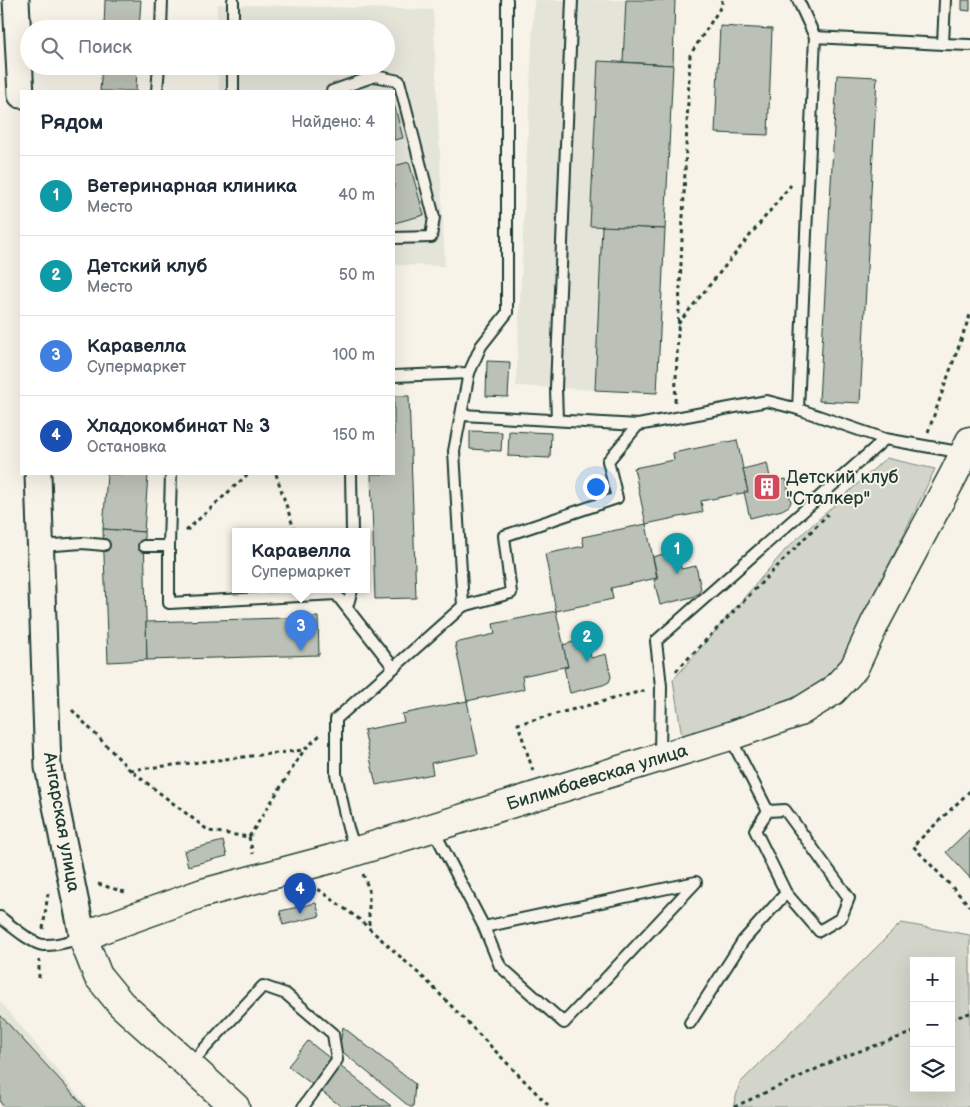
<!DOCTYPE html>
<html lang="ru">
<meta charset="utf-8">
<style>
:root{--surface:#fff;--page:#f6f6f7;--text:#1f2937;--muted:#747a83;--line:#e0e1e3;--accent:#d1495b}
body{margin:0;font-family:"Balsamiq Sans",sans-serif;background:var(--page);color:var(--text)}
.controls{position:absolute;right:15px;bottom:15px;display:grid;overflow:hidden;border-radius:0px;box-shadow:0 5px 20px #0002}
.controls button{width:45px;height:45px;display:grid;place-items:center;padding:0;border:0;border-bottom:1px solid var(--line);background:var(--surface);color:var(--text);font:25px sans-serif}
.you{position:absolute;left:595px;top:486px;width:18px;height:18px;margin:-12px;border:4px solid #fff;border-radius:50%;background:#1a73e8;box-shadow:0 0 0 8px #1a73e833}
.badge{display:grid;place-items:center;width:32px;height:32px;border-radius:50%;background:var(--accent);color:#fff;font-size:16px;font-weight:700}
.pin{position:absolute;translate:-50% -41px;filter:drop-shadow(0 1px 2px #0008)}
.pin::after{content:'';position:absolute;top:26px;width:18px;height:15px;background:inherit;clip-path:polygon(0 0,100% 0,50% 100%)}
.popup{position:absolute;left:232px;top:528px;width:138px;height:65px;box-sizing:border-box;display:grid;place-content:center;border-radius:0px;background:var(--surface);filter:drop-shadow(0 1px 4px #0005);font-size:16px;white-space:nowrap;color:var(--muted)}
.popup b{font-size:19px;color:var(--text)}
.popup::after{content:'';position:absolute;left:50%;top:100%;margin-left:-10px;border:10px solid transparent;border-top-color:var(--surface)}
.list{margin:0;padding:0;list-style:none}
h2{display:flex;justify-content:space-between;align-items:center;height:65px;margin:0;padding:0 20px;font-size:21px}
h2 small{font-size:16px;font-weight:400;color:var(--muted)}
.list li{display:grid;grid-template-columns:32px 1fr auto;gap:15px;align-items:center;box-sizing:border-box;height:80px;padding:0 20px;border-top:1px solid var(--line)}
.list b{display:block;font-size:19px;white-space:nowrap}
.list p{margin:0;font-size:16px;white-space:nowrap;color:var(--muted)}
.list em{font-size:16px;font-style:normal;color:var(--muted)}
.icon{flex:none;width:28px;height:28px;fill:none;stroke:currentColor;stroke-width:2;stroke-linecap:round;stroke-linejoin:round}
.map{position:relative;flex:none;width:970px;height:1107px;overflow:hidden}
.search{position:absolute;background:var(--surface);box-shadow:0 5px 20px #0002;left:20px;top:20px;width:375px;height:55px;display:flex;align-items:center;gap:12px;box-sizing:border-box;padding:0 18px;border-radius:28px;color:var(--muted);font-size:19px}
.panel{position:absolute;background:var(--surface);box-shadow:0 5px 20px #0002;left:20px;top:90px;width:375px;height:385px;border-radius:0px}
.map>svg:first-child{display:block}
.built{fill:#e5e4d9}
.green{fill:#d3d5ca;stroke:#79897f;fill-rule:evenodd}
.building{fill:#bbc1b6;stroke:#1f3d34}
.lines{fill:none;stroke-linecap:round;stroke-linejoin:round}
.service-casing{stroke:#1f3d34;stroke-width:14}
.tertiary-casing{stroke:#1f3d34;stroke-width:29}
.secondary-casing{stroke:#1f3d34;stroke-width:31}
.path{stroke:#1f3d34;stroke-width:3;stroke-dasharray:4 4;stroke-linecap:butt}
.service{stroke:#f7f3e8;stroke-width:10}
.tertiary{stroke:#f7f3e8;stroke-width:25}
.secondary{stroke:#f7f3e8;stroke-width:28}
.labels{text-anchor:middle;stroke-width:4;stroke-linejoin:round;paint-order:stroke}
.poi-label{font-size:18px;fill:#1f3d34;stroke:#f7f3e8;text-anchor:start}
.street-label{font-size:18px;fill:#1f3d34;stroke:#f7f3e8}
</style>
<div class="map">
<svg width="970" height="1107" viewBox="0 0 970 1107">
<rect width="100%" height="100%" fill="#f7f3e8"/>
<filter id="ink" filterUnits="userSpaceOnUse"><feTurbulence type="fractalNoise" baseFrequency=".02" numOctaves="2"/><feDisplacementMap in="SourceGraphic" scale="10" xChannelSelector="R" yChannelSelector="G"/><feConvolveMatrix kernelMatrix="1 2 1 2 8 2 1 2 1" color-interpolation-filters="sRGB"/></filter>
<g filter="url(#ink)">
<g class="built">
<path d="M 534,0 L 675,0 L 657,393 L 516,386 Z"/>
<path d="M 217,4 L 433,10 L 445,266 L 394,265 L 394,91 L 219,91 L 218,66 L 386,66 L 386,29 L 217,29 Z"/>
<path d="M 0,1001 L 88,1107 L 0,1107 Z"/>
</g>
<g class="green">
<path d="M 886,458 L 935,469 L 843,661 L 803,703 L 683,743 L 673,680 L 787,548 Z"/>
<path d="M 901,923 L 970,935 L 970,1107 L 733,1107 L 740,1083 ZM 914,961 L 951,961 L 951,1088 L 914,1088 Z"/>
</g>
<g class="building">
<path d="M 105,0 L 141,0 L 139,29 L 104,29 Z"/>
<path d="M 626,0 L 675,0 L 673,65 L 623,62 Z"/>
<path d="M 962,0 L 970,0 L 970,11 L 962,10 Z"/>
<path d="M 720,26 L 772,29 L 768,135 L 715,133 Z"/>
<path d="M 598,61 L 673,65 L 665,229 L 590,226 Z"/>
<path d="M 102,66 L 137,66 L 136,91 L 100,91 Z"/>
<path d="M 837,75 L 877,77 L 860,403 L 819,401 Z"/>
<path d="M 394,104 L 403,138 L 394,140 Z"/>
<path d="M 409,162 L 424,215 L 394,223 L 394,166 Z"/>
<path d="M 602,226 L 665,229 L 657,393 L 595,390 Z"/>
<path d="M 487,361 L 510,362 L 508,397 L 486,396 Z"/>
<path d="M 394,396 L 409,396 L 416,598 L 375,599 L 371,474 L 394,474 Z"/>
<path d="M 470,431 L 502,432 L 501,451 L 470,449 Z"/>
<path d="M 509,431 L 551,433 L 550,458 L 508,456 Z"/>
<path d="M 737,440 L 748,492 L 701,501 L 703,512 L 646,524 L 634,468 L 674,460 L 673,453 Z"/>
<path d="M 767,463 L 771,482 L 786,479 L 791,502 L 789,506 L 782,510 L 750,518 L 744,492 L 748,492 L 743,469 Z"/>
<path d="M 107,474 L 148,474 L 144,532 L 103,529 Z"/>
<path d="M 646,524 L 657,578 L 611,588 L 613,599 L 556,611 L 545,554 L 584,546 L 582,537 Z"/>
<path d="M 103,529 L 144,532 L 147,660 L 108,662 Z"/>
<path d="M 677,550 L 681,569 L 696,566 L 701,589 L 698,594 L 692,597 L 660,605 L 654,580 L 658,579 L 653,557 Z"/>
<path d="M 556,611 L 568,666 L 522,676 L 524,689 L 467,701 L 455,643 L 495,634 L 493,624 Z"/>
<path d="M 318,617 L 319,655 L 147,660 L 146,622 Z"/>
<path d="M 587,638 L 591,658 L 606,654 L 611,677 L 609,682 L 603,685 L 570,693 L 564,668 L 568,667 L 563,645 Z"/>
<path d="M 467,701 L 478,754 L 431,763 L 433,774 L 376,785 L 364,730 L 404,722 L 402,714 Z"/>
<path d="M 970,829 L 970,878 L 946,852 Z"/>
<path d="M 223,841 L 227,856 L 188,866 L 184,851 Z"/>
<path d="M 316,903 L 320,916 L 283,925 L 280,911 Z"/>
<path d="M 0,1015 L 85,1107 L 4,1107 L 0,1102 Z"/>
<path d="M 343,1027 L 415,1084 L 413,1107 L 410,1107 L 339,1049 Z"/>
<path d="M 308,1041 L 391,1106 L 342,1107 L 288,1066 Z"/>
</g>
<g class="lines">
<defs>
<g id="service">
<path d="M 233,0 L 233,29"/>
<path d="M 798,0 L 815,37"/>
<path d="M 161,29 L 162,0"/>
<path d="M 943,44 L 970,45"/>
<path d="M 233,66 L 233,91"/>
<path d="M 157,91 L 159,66"/>
<path d="M 332,91 L 375,76 L 399,81 L 434,217 L 431,237 L 394,238"/>
<path d="M 394,376 L 469,373"/>
<path d="M 798,409 L 815,37 L 943,44 L 945,0"/>
<path d="M 462,415 L 638,425 L 767,401 L 798,409 L 885,439 L 964,453"/>
<path d="M 557,420 L 556,388 L 572,0"/>
<path d="M 351,474 L 352,532"/>
<path d="M 41,546 L 82,543 L 104,545"/>
<path d="M 144,546 L 169,546 L 171,474"/>
<path d="M 169,546 L 169,603 L 336,594 L 394,668"/>
<path d="M 463,606 L 511,593 L 504,536 L 617,498 L 608,461 L 638,425"/>
<path d="M 347,607 L 352,590"/>
<path d="M 730,737 L 768,811 L 785,810 L 849,898 L 841,918 L 819,931 L 786,893 L 755,830 L 768,811"/>
<path d="M 660,756 L 661,686 L 656,641 L 885,439"/>
<path d="M 433,829 L 484,927 L 500,966 L 564,1023 L 696,882 L 484,927"/>
<path d="M 355,849 L 348,828 L 336,774 L 336,719 L 463,606 L 454,451 L 469,373 L 481,346 L 507,313 L 507,0"/>
<path d="M 0,917 C 9,924 32,944 43,945 C 56,946 70,941 82,938"/>
<path d="M 690,1023 L 743,941 L 786,893"/>
<path d="M 190,1064 L 263,986 L 286,994 L 333,1034 L 337,1060 L 303,1107"/>
</g>
<g id="tertiary">
<path d="M 16,0 L 21,95"/>
<path d="M 38,474 L 48,767 L 83,938"/>
</g>
<path id="secondary" d="M 235,1107 L 121,1004 L 98,976 L 83,938 L 102,929 L 203,893 L 331,859 L 730,736 L 799,712 L 833,691 L 854,668 L 876,621 L 954,474 L 970,441"/>
</defs>
<use href="#service" class="service-casing"/>
<use href="#tertiary" class="tertiary-casing"/>
<use href="#secondary" class="secondary-casing"/>
<g class="path">
<path d="M 678,324 L 791,185"/>
<path d="M 675,402 L 690,55 L 722,5 L 722,0"/>
<path d="M 928,432 L 970,315"/>
<path d="M 276,474 L 295,532"/>
<path d="M 186,531 L 248,474"/>
<path d="M 676,671 L 828,514"/>
<path d="M 72,710 L 130,770 L 209,831 L 249,837 L 304,750 L 320,735"/>
<path d="M 130,770 L 304,750"/>
<path d="M 533,771 L 518,724 L 646,690"/>
<path d="M 970,791 L 913,846 L 970,906"/>
<path d="M 249,837 L 253,854"/>
<path d="M 363,874 L 369,890 L 369,927"/>
<path d="M 98,884 L 128,893"/>
<path d="M 318,889 L 360,920 L 428,982 L 550,1107"/>
<path d="M 43,929 L 48,893"/>
<path d="M 39,978 L 39,960"/>
<path d="M 951,1019 L 970,1013"/>
<path d="M 734,1107 L 840,1058 L 914,1032"/>
</g>
<use href="#service" class="service"/>
<use href="#tertiary" class="tertiary"/>
<use href="#secondary" class="secondary"/>
</g>
</g>
<defs>
<symbol id="building-square" viewBox="-11 -11 22 22"><rect x="-9" y="-9" width="18" height="18" rx="4" fill="#d1495b" stroke="#f7f3e8"/><path d="M-4-6H4V6H1V3H-1V6H-4ZM-2.5-4.3h1.7v1.8h-1.7ZM.8-4.3h1.7v1.8H.8ZM-2.5-1h1.7V.8h-1.7ZM.8-1h1.7V.8H.8Z" fill="#fff"/></symbol>
</defs>
<g fill-rule="evenodd">
<use href="#building-square" x="751" y="471" width="32" height="32"/>
</g>
<g class="labels">
<g class="poi-label">
<text x="786" y="483">Детский клуб<tspan x="786" dy="21">"Сталкер"</tspan></text>
</g>
<g class="street-label">
<text transform="translate(597 777) rotate(-17)" y="6">Билимбаевская улица</text>
<text transform="translate(62 822) rotate(80)" y="6">Ангарская улица</text>
</g>
</g>
</svg>
<div class="controls">
<button>+</button>
<button>−</button>
<button><svg class="icon" aria-label="layers" viewBox="0 0 24 24"><path d="M12 4l9 5-9 5-9-5zM3 14l9 5 9-5"/></svg></button>
</div>
<div class="you"></div>
<div class="pin badge" style="left:677px;top:574px;background:#0f9aa8">1</div>
<div class="pin badge" style="left:587px;top:662px;background:#0f9aa8">2</div>
<div class="pin badge" style="left:301px;top:651px;background:#3f7fe0">3</div>
<div class="popup"><b>Каравелла</b>Супермаркет</div>
<div class="pin badge" style="left:300px;top:914px;background:#1a4fb4">4</div>
<div class="search"><svg class="icon" aria-label="search" viewBox="0 0 24 24"><circle cx="10" cy="10" r="6"/><path d="M15 15l6 6"/></svg>Поиск</div>
<section class="panel">
<h2>Рядом<small>Найдено: 4</small></h2>
<ul class="list">
<li><span class="badge" style="background:#0f9aa8">1</span><div><b>Ветеринарная клиника</b><p>Место</p></div><em>40 m</em></li>
<li><span class="badge" style="background:#0f9aa8">2</span><div><b>Детский клуб</b><p>Место</p></div><em>50 m</em></li>
<li><span class="badge" style="background:#3f7fe0">3</span><div><b>Каравелла</b><p>Супермаркет</p></div><em>100 m</em></li>
<li><span class="badge" style="background:#1a4fb4">4</span><div><b>Хладокомбинат № 3</b><p>Остановка</p></div><em>150 m</em></li>
</ul>
</section>
</div>
